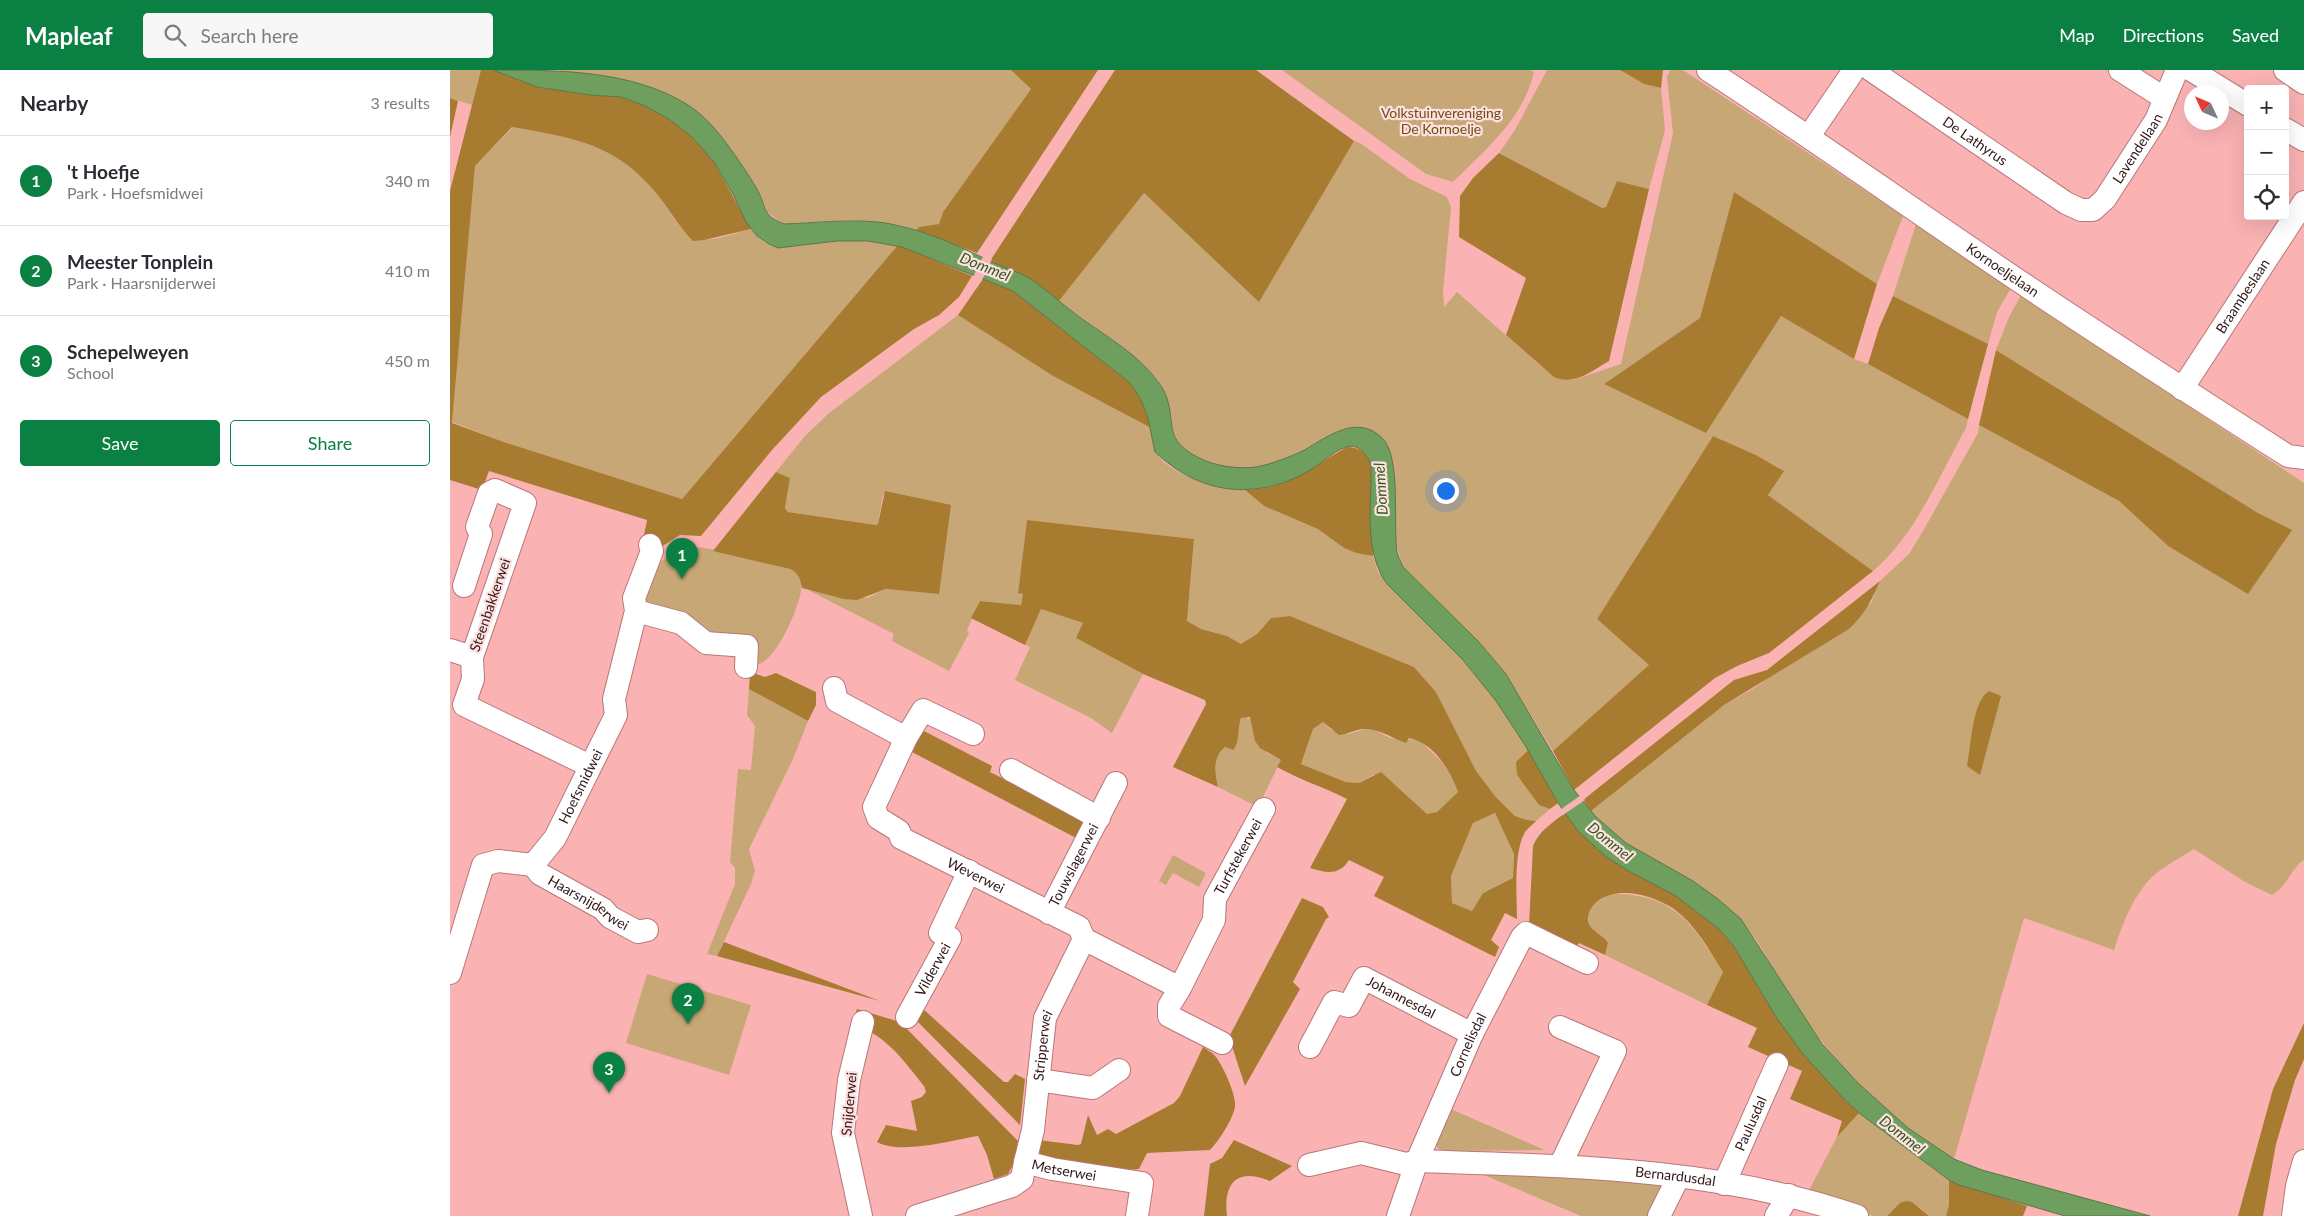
<!DOCTYPE html>
<meta charset="utf-8">
<style>
:root{--surface:#fff;--page:#f7f7f7;--text:#2b2b33;--muted:#7c7c81;--line:#e1e1e2;--accent:#0b8043}
body{margin:0;font-family:Lato,sans-serif;background:var(--page);color:var(--text)}
.controls{position:absolute;right:15px;top:15px;display:grid;overflow:hidden;border-radius:5px;box-shadow:0 5px 20px #0002}
.controls button{width:45px;height:45px;display:grid;place-items:center;padding:0;border:0;border-bottom:1px solid var(--line);background:var(--surface);color:var(--text);font:25px sans-serif}
.compass{position:absolute;left:1734px;top:15px;width:45px;height:45px;border-radius:50%;background:var(--surface);box-shadow:0 5px 20px #0002;rotate:314deg}
.you{position:absolute;left:995px;top:420px;width:18px;height:18px;margin:-12px;border:4px solid #fff;border-radius:50%;background:#1a73e8;box-shadow:0 0 0 8px #1a73e833}
.badge{display:grid;place-items:center;width:32px;height:32px;border-radius:50%;background:var(--accent);color:#fff;font-size:16px;font-weight:700}
.pin{position:absolute;translate:-50% -41px;filter:drop-shadow(0 1px 2px #0008)}
.pin::after{content:'';position:absolute;top:26px;width:18px;height:15px;background:inherit;clip-path:polygon(0 0,100% 0,50% 100%)}
.list{margin:0;padding:0;list-style:none}
h2{display:flex;justify-content:space-between;align-items:center;height:65px;margin:0;padding:0 20px;font-size:21px}
h2 small{font-size:16px;font-weight:400;color:var(--muted)}
.list li{display:grid;grid-template-columns:32px 1fr auto;gap:15px;align-items:center;box-sizing:border-box;height:90px;padding:0 20px;border-top:1px solid var(--line)}
.list b{display:block;font-size:19px;white-space:nowrap}
.list p{margin:0;font-size:16px;white-space:nowrap;color:var(--muted)}
.list em{font-size:16px;font-style:normal;color:var(--muted)}
.actions{display:flex;gap:10px;padding:15px 20px}
.actions a{flex:1;padding:11px 0;border:1px solid var(--accent);border-radius:5px;text-align:center;font-size:18px;color:var(--accent)}
.actions .main{background:var(--accent);color:#fff}
.icon{flex:none;width:28px;height:28px;fill:none;stroke:currentColor;stroke-width:2;stroke-linecap:round;stroke-linejoin:round}
.map{position:relative;flex:none;width:1854px;height:1146px;overflow:hidden}
header{display:flex;align-items:center;gap:30px;box-sizing:border-box;height:70px;padding:0 25px;background:var(--accent);color:#fff}
header strong{font-size:24px}
nav{display:flex;gap:28px;margin-inline-start:auto;font-size:18px}
.search{width:350px;height:45px;background:var(--page);display:flex;align-items:center;gap:12px;box-sizing:border-box;padding:0 18px;border-radius:5px;color:var(--muted);font-size:19px}
main{display:flex}
aside{flex:1;background:var(--surface)}
.map>svg:first-child{display:block}
.green{fill:#c7a776}
.forest{fill:#a77c30;fill-rule:evenodd}
.water{fill:#6f9f5e;stroke:#5c7649}
.pier{fill:#fab2b3}
.lines{fill:none;stroke-linecap:round;stroke-linejoin:round}
.minor-casing{stroke:#b97678;stroke-width:24}
.minor{stroke:#fff;stroke-width:22}
.labels{text-anchor:middle;stroke-width:4.5;stroke-linejoin:round;paint-order:stroke}
.park-label{font-size:14px;fill:#6e4f17;stroke:#fee0e0}
.street-label{font-size:14px;fill:#301617;stroke:#fee0e0}
.water-label{font-size:15px;font-style:italic;fill:#2a5816;stroke:#fee0e0}
</style>
<header>
<strong>Mapleaf</strong>
<div class="search"><svg class="icon" aria-label="search" viewBox="0 0 24 24"><circle cx="10" cy="10" r="6"/><path d="M15 15l6 6"/></svg>Search here</div>
<nav><a>Map</a><a>Directions</a><a>Saved</a></nav>
</header>
<main>
<aside>
<h2>Nearby<small>3 results</small></h2>
<ul class="list">
<li><span class="badge">1</span><div><b>'t Hoefje</b><p>Park · Hoefsmidwei</p></div><em>340 m</em></li>
<li><span class="badge">2</span><div><b>Meester Tonplein</b><p>Park · Haarsnijderwei</p></div><em>410 m</em></li>
<li><span class="badge">3</span><div><b>Schepelweyen</b><p>School</p></div><em>450 m</em></li>
</ul>
<div class="actions"><a class="main">Save</a><a>Share</a></div>
</aside>
<div class="map">
<svg width="1854" height="1146" viewBox="0 0 1854 1146">
<rect width="100%" height="100%" fill="#fab2b3"/>
<g class="green">
<path d="M 0,0 L 31,0 L 22,35 L 0,28 Z"/>
<path d="M 108,0 L 561,0 L 581,19 L 493,142 L 489,154 L 469,157 L 466,160 L 450,155 L 402,150 L 334,154 L 318,143 L 309,123 L 273,69 L 253,47 Z"/>
<path d="M 832,0 L 1081,0 L 1084,2 C 1073,49 1036,79 1003,112 L 976,104 Z"/>
<path d="M 1097,0 L 1170,0 L 1194,14 L 1211,18 L 1215,60 L 1199,119 L 1167,111 L 1156,137 L 1153,139 L 1049,83 L 1065,60 Z"/>
<path d="M 1220,0 L 1233,0 L 1453,146 L 1427,214 L 1284,122 L 1250,248 L 1154,314 L 1256,362 L 1331,246 L 1404,289 L 1418,294 L 1518,349 L 1516,358 C 1489,406 1465,466 1423,501 L 1318,425 L 1333,400 L 1306,385 L 1263,366 L 1147,549 L 1200,595 L 1103,681 L 1056,604 L 1028,571 L 953,497 C 939,462 947,418 940,381 L 903,357 C 869,366 841,392 805,397 C 776,401 731,391 723,359 C 718,343 719,326 709,312 C 683,278 642,257 609,231 L 694,123 L 809,231 L 904,71 L 910,73 L 960,109 L 997,127 L 1001,137 L 993,221 L 994,237 L 1007,222 L 1092,297 L 1123,310 L 1171,294 L 1223,63 L 1217,7 Z"/>
<path d="M 63,57 C 122,68 163,71 204,120 C 211,129 232,162 239,166 C 256,176 283,163 301,159 C 306,165 312,172 319,174 C 339,181 364,173 385,171 C 405,169 428,170 448,175 L 232,429 L 54,372 L 2,352 L 25,96 Z"/>
<path d="M 1466,154 L 1561,218 L 1547,242 L 1538,274 L 1443,226 Z"/>
<path d="M 1571,225 L 1854,413 L 1854,790 C 1842,797 1837,817 1822,825 L 1795,812 L 1744,779 C 1730,788 1714,796 1702,807 C 1683,826 1672,855 1664,880 L 1574,848 L 1504,1089 C 1439,1051 1384,994 1343,932 C 1325,905 1312,873 1290,849 C 1248,803 1180,790 1141,741 L 1238,662 L 1274,635 L 1306,617 L 1421,533 L 1430,511 L 1459,484 L 1473,461 L 1528,363 L 1529,355 L 1669,431 L 1718,476 L 1798,523 L 1841,460 L 1808,443 L 1546,280 L 1559,247 Z"/>
<path d="M 508,245 L 603,306 L 701,358 C 702,365 702,374 705,381 C 716,404 771,421 795,420 L 814,436 L 869,459 L 894,478 L 906,483 L 923,486 L 928,502 C 981,556 1042,612 1078,680 L 1071,686 L 1072,712 L 1089,735 L 1100,739 L 1086,751 L 1077,750 L 1065,746 L 1045,726 L 1026,702 L 986,622 L 964,597 L 840,546 L 821,548 L 807,564 L 791,574 L 777,566 L 751,559 L 737,551 L 744,469 L 577,450 L 568,522 L 573,524 L 571,535 L 530,531 L 517,560 L 519,563 L 499,601 L 442,571 L 444,564 L 360,521 L 361,519 L 417,528 L 436,519 L 489,524 L 433,424 L 428,454 L 426,455 L 338,442 L 335,438 L 340,408 L 326,402 L 355,366 L 378,344 Z"/>
<path d="M 231,477 C 262,475 308,491 340,499 L 346,502 C 350,507 352,514 351,520 C 350,536 324,596 306,594 L 191,530 L 209,493 Z"/>
<path d="M 591,539 L 634,553 L 626,568 L 693,604 L 662,663 L 641,648 L 565,610 L 580,577 L 575,575 Z"/>
<path d="M 299,619 L 358,651 L 343,689 L 299,779 L 305,801 L 301,814 L 267,886 L 257,884 L 285,814 L 285,798 L 280,792 L 288,699 L 301,700 L 305,656 L 297,645 Z"/>
<path d="M 793,647 L 801,649 L 803,657 L 817,683 L 831,690 L 808,737 L 768,717 C 765,702 762,688 775,677 L 783,680 C 791,670 783,656 793,647 Z"/>
<path d="M 873,652 L 881,660 L 898,664 L 916,659 L 923,659 L 940,668 L 969,670 L 992,692 L 1002,706 L 1008,722 L 987,742 L 977,744 L 943,713 L 923,705 L 909,713 L 897,712 L 851,694 L 863,659 Z"/>
<path d="M 1045,743 L 1064,784 L 1063,808 L 1033,823 L 1022,841 L 1002,833 L 1001,806 L 1023,753 Z"/>
<path d="M 723,785 L 756,803 L 749,817 L 723,803 L 716,815 L 709,811 Z"/>
<path d="M 1160,824 C 1225,823 1242,853 1273,902 L 1257,935 L 1155,885 L 1158,873 C 1154,866 1146,863 1141,857 C 1129,844 1150,829 1160,824 Z"/>
<path d="M 197,904 L 301,935 L 279,1005 L 176,973 Z"/>
<path d="M 996,1037 L 1095,1080 L 996,1081 L 989,1079 L 984,1073 Z"/>
<path d="M 1409,1043 L 1499,1110 L 1499,1135 L 1496,1146 L 1479,1146 L 1469,1137 L 1441,1141 L 1437,1146 L 1423,1146 L 1358,1122 L 1387,1067 Z"/>
<path d="M 1022,1100 L 1216,1112 L 1201,1146 L 1131,1146 Z"/>
</g>
<g class="forest">
<path d="M 31,0 L 43,0 L 87,17 L 140,25 L 171,27 L 193,35 L 219,49 L 242,67 L 264,92 L 301,159 L 254,170 L 243,171 C 226,154 216,133 200,116 C 161,72 118,67 62,57 L 25,96 L 2,353 L 54,372 L 232,429 L 448,175 L 522,206 L 509,227 L 489,245 L 464,259 L 371,327 L 322,380 L 251,466 L 230,465 L 208,479 L 192,475 L 197,450 L 39,401 L 32,420 L 0,410 L 0,121 Z"/>
<path d="M 561,0 L 648,0 L 527,183 L 466,160 L 469,157 L 489,154 L 493,142 L 581,19 Z"/>
<path d="M 665,0 L 806,0 L 904,71 L 809,232 L 694,123 L 609,231 L 580,209 L 540,191 Z"/>
<path d="M 1170,0 L 1213,0 L 1211,18 L 1194,14 Z"/>
<path d="M 0,28 L 8,31 L 0,67 Z"/>
<path d="M 1049,83 L 1152,138 L 1156,137 L 1167,111 L 1199,119 L 1159,291 C 1141,301 1125,316 1104,307 L 1056,265 L 1076,208 L 1009,167 L 1010,126 L 1023,108 Z"/>
<path d="M 1284,122 L 1427,214 L 1404,289 L 1331,246 L 1256,363 L 1154,314 L 1250,248 Z"/>
<path d="M 533,209 L 563,221 L 679,312 L 691,328 L 701,358 L 603,306 L 508,245 Z"/>
<path d="M 1443,226 L 1538,274 L 1518,349 L 1418,294 L 1429,258 Z"/>
<path d="M 1546,280 L 1808,443 L 1842,460 L 1798,524 L 1718,476 L 1669,431 L 1529,355 Z"/>
<path d="M 1263,366 L 1306,385 L 1334,401 L 1318,425 L 1423,501 L 1319,583 L 1287,596 L 1265,608 L 1124,720 L 1103,681 L 1199,595 L 1147,549 Z"/>
<path d="M 897,377 C 910,377 917,383 921,395 L 923,486 L 906,483 L 894,478 L 868,459 L 814,436 L 795,420 C 841,418 859,398 897,377 Z"/>
<path d="M 326,402 L 340,408 L 335,438 L 338,442 L 426,455 L 428,454 L 435,421 L 501,435 L 489,524 L 436,519 L 407,530 L 394,529 L 352,518 C 350,509 349,503 340,499 L 263,481 Z"/>
<path d="M 577,450 L 744,469 L 737,551 L 751,559 L 777,566 L 791,574 L 807,564 L 821,548 L 840,546 L 964,597 L 986,622 L 1026,701 L 1045,726 L 1065,746 L 1077,750 L 1086,751 C 1083,754 1078,758 1075,762 C 1063,783 1067,825 1067,849 L 1055,843 L 1041,870 L 1049,877 L 1045,887 L 924,826 L 934,807 L 903,792 L 899,790 C 889,806 876,803 860,798 L 897,729 C 874,717 850,710 827,697 L 831,690 L 810,678 L 805,671 L 800,647 L 791,648 C 787,659 790,674 783,680 L 775,677 C 762,688 765,702 768,717 L 723,697 L 756,634 L 755,630 L 693,604 L 626,568 L 633,553 L 591,539 L 575,575 L 521,548 L 530,531 L 571,535 L 573,524 L 568,523 ZM 873,652 L 889,665 C 898,664 906,659 915,659 C 928,658 944,669 956,673 L 959,668 C 984,673 1000,700 1008,722 L 987,742 L 977,744 L 931,702 L 909,713 L 896,712 L 851,694 L 863,659 ZM 1045,743 L 1064,784 L 1063,808 L 1033,823 L 1022,841 L 1002,833 L 1001,806 L 1023,753 Z"/>
<path d="M 1430,511 C 1422,530 1414,545 1399,559 L 1274,635 L 1141,741 L 1133,730 L 1284,610 L 1317,600 Z"/>
<path d="M 300,602 L 315,607 L 326,603 L 366,622 L 366,635 L 358,651 L 299,619 Z"/>
<path d="M 1539,621 L 1551,626 L 1530,705 L 1517,696 C 1521,677 1522,631 1539,621 Z"/>
<path d="M 472,660 L 542,696 L 540,702 L 636,750 L 628,769 L 462,682 Z"/>
<path d="M 1078,680 L 1108,733 L 1100,739 L 1089,735 L 1072,712 L 1067,704 L 1066,692 Z"/>
<path d="M 1115,743 L 1128,761 L 1175,799 L 1226,826 L 1269,859 L 1283,875 L 1326,947 L 1393,1028 L 1409,1043 L 1387,1067 L 1392,1051 L 1340,1029 L 1352,1001 L 1298,977 L 1307,958 L 1257,935 L 1273,902 C 1259,880 1246,855 1224,839 C 1204,826 1169,815 1148,831 C 1142,836 1137,843 1138,851 C 1139,860 1154,865 1158,873 L 1155,885 L 1129,873 L 1126,878 L 1079,855 L 1083,776 C 1089,761 1102,753 1115,743 Z"/>
<path d="M 852,828 L 873,837 L 879,847 L 876,849 L 843,912 L 850,919 L 795,1016 L 779,967 Z"/>
<path d="M 274,872 L 430,931 L 267,886 Z"/>
<path d="M 462,929 L 554,1012 L 558,1012 L 565,1004 L 575,1009 L 570,1055 L 459,943 Z"/>
<path d="M 407,939 L 450,952 L 568,1071 L 563,1095 L 558,1104 L 544,1109 L 537,1085 L 528,1066 C 503,1070 450,1085 427,1072 L 436,1055 L 467,1061 L 461,1031 L 472,1027 L 476,1022 L 474,1016 C 454,991 434,962 402,955 Z"/>
<path d="M 1854,953 L 1854,989 L 1845,1010 L 1826,1074 L 1813,1146 L 1788,1146 L 1823,1019 Z"/>
<path d="M 753,977 C 757,980 762,982 765,986 C 772,993 787,1027 785,1036 C 784,1048 768,1072 760,1080 L 697,1083 L 689,1099 L 677,1100 L 581,1091 L 580,1069 L 628,1075 L 631,1074 L 638,1045 L 647,1065 L 658,1059 L 666,1064 L 724,1033 L 730,1026 Z"/>
<path d="M 784,1070 L 842,1096 L 820,1111 C 787,1097 773,1113 777,1146 L 754,1146 L 760,1094 L 772,1088 Z"/>
<path d="M 1499,1110 L 1577,1136 L 1573,1146 L 1496,1146 L 1499,1135 Z"/>
<path d="M 1456,1131 L 1462,1132 L 1479,1146 L 1437,1146 L 1450,1133 Z"/>
</g>
<path class="water" d="M 43,0 C 109,0 182,0 238,35 C 260,49 276,72 291,94 C 297,103 304,113 309,123 C 312,129 314,138 318,144 C 322,149 328,151 334,154 C 365,153 396,149 427,152 C 466,156 507,175 542,192 C 555,198 569,202 581,209 C 598,221 614,236 631,248 C 658,267 690,286 709,313 C 733,347 704,369 756,391 C 771,397 790,399 806,397 C 822,394 840,387 854,380 C 879,366 908,343 933,369 C 951,387 943,456 947,482 C 948,487 951,492 953,497 L 1028,571 L 1056,604 L 1124,720 L 1146,747 L 1176,773 L 1243,811 L 1268,829 L 1291,849 L 1372,974 L 1409,1014 L 1458,1058 L 1504,1089 L 1532,1100 L 1700,1146 L 1615,1146 L 1509,1115 L 1499,1110 L 1409,1043 L 1393,1028 L 1353,984 L 1326,947 L 1283,875 L 1269,859 L 1226,826 L 1175,799 L 1155,786 L 1128,761 L 1108,733 L 1075,675 L 1046,631 L 1013,590 L 937,514 C 913,481 922,434 921,395 C 918,385 908,373 896,377 C 882,382 870,395 857,402 C 804,431 749,424 705,382 C 698,351 699,338 679,312 L 563,221 L 452,177 L 418,171 L 387,171 L 328,178 L 319,174 L 307,166 L 296,152 L 284,126 L 264,92 L 242,67 L 219,49 L 193,35 L 171,27 L 140,25 L 87,17 Z"/>
<g class="pier">
<path d="M 534,185 L 542,189 L 535,205 L 531,211 L 522,209 Z"/>
<path d="M 1131,725 L 1135,730 L 1113,745 L 1110,740 Z"/>
</g>
<g class="lines">
<defs>
<g id="minor">
<path id="s1" d="M 1258,0 C 1367,71 1473,147 1581,219 C 1666,276 1752,331 1838,386 L 1854,388"/>
<path id="s2" d="M 1421,0 L 1616,133 L 1631,140 L 1643,140 L 1655,129 L 1706,50 L 1727,0"/>
<path d="M 1670,0 L 1714,28"/>
<path d="M 1741,0 L 1798,35"/>
<path d="M 1835,0 L 1854,13"/>
<path d="M 1835,59 L 1854,70"/>
<path d="M 1359,66 L 1404,0"/>
<path id="s3" d="M 1732,319 L 1854,132"/>
<path d="M 14,516 L 31,464 L 27,457 L 39,423 L 45,420 L 75,433 L 22,587 L 23,609 L 14,635 L 140,696"/>
<path d="M 186,541 L 231,553 L 256,573 L 297,576 L 296,597"/>
<path d="M 0,580 L 22,587"/>
<path id="s4" d="M 384,618 L 387,631 L 456,668 L 424,737 L 428,748 L 449,761 L 451,768 L 629,857 L 634,869"/>
<path d="M 456,668 L 473,640 L 523,664"/>
<path d="M 561,700 L 649,748"/>
<path id="s5" d="M 83,795 L 90,804 L 153,839 L 160,847 L 188,862 L 197,860"/>
<path id="s6" d="M 599,843 L 666,713"/>
<path d="M 634,869 L 730,918 L 719,936 L 719,946 L 772,973"/>
<path id="s7" d="M 0,903 L 33,795 L 48,791 L 83,795 L 105,768 L 166,645 L 164,629 L 186,541 L 184,528 L 202,481 L 200,475"/>
<path id="s8" d="M 730,918 L 764,850 L 765,829 L 814,739"/>
<path id="s9" d="M 457,947 L 500,868 L 490,863 L 519,801"/>
<path id="s10" d="M 860,977 L 884,932 L 899,936 L 914,908 L 1022,964"/>
<path d="M 588,1010 L 643,1018 L 669,1000"/>
<path id="s11" d="M 575,1092 L 583,1060 L 595,948 L 634,869"/>
<path id="s12" d="M 859,1095 L 911,1083 L 956,1094 L 967,1091 C 1114,1096 1267,1097 1407,1146"/>
<path d="M 1110,1096 L 1165,981 L 1110,957"/>
<path id="s13" d="M 1274,1114 L 1327,994"/>
<path d="M 411,1146 L 393,1063 L 399,1010 L 413,952"/>
<path id="s14" d="M 467,1146 L 562,1116 L 572,1109 L 575,1092 L 602,1099 L 692,1113 L 687,1146"/>
<path id="s15" d="M 948,1146 L 967,1091 L 1022,964 L 1072,867 L 1076,863 L 1137,893"/>
<path d="M 1209,1146 L 1228,1108"/>
<path d="M 1326,1146 L 1339,1125"/>
<path d="M 1843,1146 L 1847,1116 L 1854,1091"/>
</g>
</defs>
<use href="#minor" class="minor-casing"/>
<use href="#minor" class="minor"/>
</g>
<g class="labels">
<g class="park-label">
<text x="991" y="48">Volkstuinvereniging<tspan x="991" dy="16">De Kornoelje</tspan></text>
</g>
<g class="street-label">
<text dy="5" stroke="none"><textPath href="#s2" startOffset="126">De Lathyrus</textPath></text>
<text dy="5" stroke="none"><textPath href="#s2" startOffset="341">Lavendellaan</textPath></text>
<text dy="5" stroke="none"><textPath href="#s1" startOffset="356">Kornoeljelaan</textPath></text>
<text dy="5" stroke="none"><textPath href="#s3" startOffset="111">Braambeslaan</textPath></text>
<text transform="translate(40 535) rotate(-71)" y="5">Steenbakkerwei</text>
<text dy="5" stroke="none"><textPath href="#s7" startOffset="256">Hoefsmidwei</textPath></text>
<text dy="5" stroke="none"><textPath href="#s8" startOffset="145">Turfstekerwei</textPath></text>
<text dy="5" stroke="none"><textPath href="#s6" startOffset="54">Touwslagerwei</textPath></text>
<text dy="5" stroke="none"><textPath href="#s4" startOffset="295">Weverwei</textPath></text>
<text dy="5" stroke="none"><textPath href="#s5" startOffset="68">Haarsnijderwei</textPath></text>
<text dy="5" stroke="none"><textPath href="#s9" startOffset="54">Vilderwei</textPath></text>
<text dy="5" stroke="none"><textPath href="#s10" startOffset="140">Johannesdal</textPath></text>
<text dy="5" stroke="none"><textPath href="#s15" startOffset="185">Cornelisdal</textPath></text>
<text dy="5" stroke="none"><textPath href="#s11" startOffset="118">Stripperwei</textPath></text>
<text transform="translate(399 1034) rotate(-85)" y="5">Snijderwei</text>
<text dy="5" stroke="none"><textPath href="#s13" startOffset="66">Paulusdal</textPath></text>
<text dy="5" stroke="none"><textPath href="#s14" startOffset="169">Metserwei</textPath></text>
<text dy="5" stroke="none"><textPath href="#s12" startOffset="370">Bernardusdal</textPath></text>
</g>
<g class="water-label">
<text transform="translate(535 197) rotate(22)" y="5">Dommel</text>
<text transform="translate(931 419) rotate(-94)" y="5">Dommel</text>
<text transform="translate(1160 772) rotate(39)" y="5">Dommel</text>
<text transform="translate(1452 1065) rotate(38)" y="5">Dommel</text>
</g>
</g>
</svg>
<div class="controls">
<button>+</button>
<button>−</button>
<button><svg class="icon" aria-label="locate" viewBox="0 0 24 24"><circle cx="12" cy="12" r="6"/><path d="M12 2v4M12 18v4M2 12h4M18 12h4"/></svg></button>
</div>
<svg class="compass" viewBox="-18 -18 36 36"><path d="M0-13l5 13h-10z" fill="#e53935"/><path d="M0 13l5-13h-10z" fill="#7c7c81"/></svg>
<div class="you"></div>
<div class="pin badge" style="left:232px;top:509px">1</div>
<div class="pin badge" style="left:238px;top:954px">2</div>
<div class="pin badge" style="left:159px;top:1023px">3</div>
</div>
</main>
